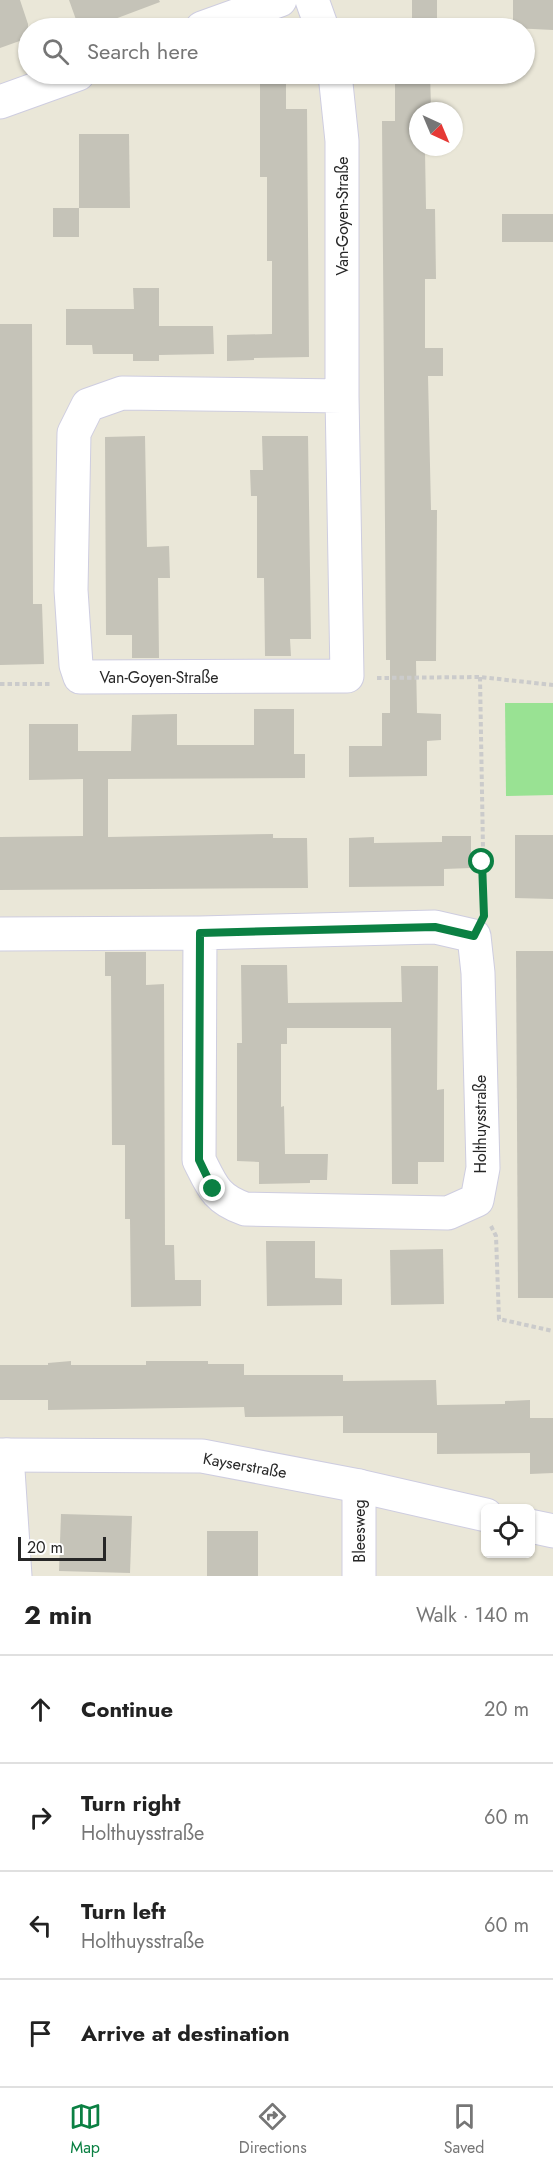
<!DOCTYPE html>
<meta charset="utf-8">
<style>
:root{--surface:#fff;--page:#f6f6f6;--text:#222;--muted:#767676;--line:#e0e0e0;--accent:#0b8043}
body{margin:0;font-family:Jost,sans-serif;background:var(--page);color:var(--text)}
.controls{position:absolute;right:18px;bottom:18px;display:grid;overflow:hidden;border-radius:9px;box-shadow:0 2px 4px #0004}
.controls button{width:54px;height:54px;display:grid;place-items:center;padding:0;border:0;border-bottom:2px solid var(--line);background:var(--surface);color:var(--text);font:30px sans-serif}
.compass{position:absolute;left:409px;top:102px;width:54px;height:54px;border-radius:50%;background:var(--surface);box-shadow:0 2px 4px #0004;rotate:136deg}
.scale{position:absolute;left:18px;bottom:15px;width:88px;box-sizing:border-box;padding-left:6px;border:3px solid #272727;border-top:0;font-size:16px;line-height:21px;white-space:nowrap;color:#272727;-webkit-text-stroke:4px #fff;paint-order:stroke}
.stop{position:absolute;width:18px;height:18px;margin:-14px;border:4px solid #0b8043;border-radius:50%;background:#fff}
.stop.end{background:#0b8043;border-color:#fff;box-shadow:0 2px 6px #0008}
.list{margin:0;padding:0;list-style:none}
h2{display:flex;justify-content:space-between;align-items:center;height:78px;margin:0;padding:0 24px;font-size:26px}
h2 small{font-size:20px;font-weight:400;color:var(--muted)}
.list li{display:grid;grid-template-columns:39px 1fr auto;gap:18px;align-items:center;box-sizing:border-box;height:108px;padding:0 24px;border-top:2px solid var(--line)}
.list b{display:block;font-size:22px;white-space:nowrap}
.list p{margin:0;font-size:20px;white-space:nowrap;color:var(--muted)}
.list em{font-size:20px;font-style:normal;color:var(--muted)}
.icon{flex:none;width:33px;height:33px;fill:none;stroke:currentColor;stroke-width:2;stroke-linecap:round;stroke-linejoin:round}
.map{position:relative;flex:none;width:553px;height:1576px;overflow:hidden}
.search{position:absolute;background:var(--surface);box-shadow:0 2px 4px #0004;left:18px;right:18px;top:18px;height:66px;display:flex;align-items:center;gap:15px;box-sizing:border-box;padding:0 21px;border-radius:33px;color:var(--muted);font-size:22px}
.sheet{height:510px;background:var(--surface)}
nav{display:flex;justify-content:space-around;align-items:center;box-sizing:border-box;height:84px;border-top:2px solid var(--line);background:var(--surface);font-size:16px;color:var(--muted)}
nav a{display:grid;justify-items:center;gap:3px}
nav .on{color:var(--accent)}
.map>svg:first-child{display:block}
.green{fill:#99e293}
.building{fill:#c5c3b8}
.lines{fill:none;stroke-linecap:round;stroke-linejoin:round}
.minor-casing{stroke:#cecde0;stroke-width:35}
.path{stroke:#cbcbcb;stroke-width:4;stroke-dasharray:4.5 3;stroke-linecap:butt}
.minor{stroke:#fff;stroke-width:33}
.route{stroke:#0b8043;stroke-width:8}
.labels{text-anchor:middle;stroke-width:6;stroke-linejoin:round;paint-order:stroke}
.street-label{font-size:16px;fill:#272727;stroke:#fff}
</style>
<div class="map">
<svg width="553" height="1576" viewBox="0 0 553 1576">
<rect width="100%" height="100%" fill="#eae7d8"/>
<path class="green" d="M 505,703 L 553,703 L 553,795 L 506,796 Z"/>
<g class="building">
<path d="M 0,0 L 20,0 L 28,24 L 28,38 L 0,48 Z"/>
<path d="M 69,0 L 159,0 L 160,2 L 91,28 L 79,28 Z"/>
<rect x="412" y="0" width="25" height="28"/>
<path d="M 513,0 L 553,0 L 553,30 L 513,28 Z"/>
<path d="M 395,74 L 430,74 L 431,106 L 426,106 L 427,111 L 418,111 L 418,147 L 427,147 L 427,151 L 425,151 L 426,209 L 435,209 L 436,279 L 425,279 L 425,348 L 443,348 L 443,376 L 428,376 L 431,510 L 437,510 L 436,661 L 416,661 L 417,713 L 441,714 L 441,740 L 427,741 L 427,776 L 349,777 L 349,746 L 382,746 L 382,713 L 390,713 L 390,660 L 386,660 L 382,121 L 395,121 Z"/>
<path d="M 260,80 L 286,80 L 286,109 L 307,109 L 309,357 L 254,358 L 254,360 L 227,361 L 227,335 L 272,334 L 272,261 L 267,261 L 267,177 L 260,177 Z"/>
<path d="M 79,134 L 129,134 L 130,208 L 79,208 Z"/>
<rect x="53" y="208" width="26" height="29"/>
<rect x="502" y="214" width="51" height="28"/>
<path d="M 133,288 L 159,288 L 159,326 L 213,326 L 214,354 L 159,355 L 159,361 L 133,361 L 133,354 L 93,354 L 92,345 L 66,345 L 66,309 L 134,309 Z"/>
<path d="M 0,324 L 32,324 L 33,604 L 42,604 L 44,664 L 0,665 Z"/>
<path d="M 145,436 L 147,547 L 169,546 L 170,578 L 158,578 L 159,658 L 132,658 L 132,635 L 106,635 L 105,437 Z"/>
<path d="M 262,436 L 308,436 L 311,639 L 290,639 L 291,656 L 265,656 L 264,578 L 257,578 L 257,496 L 251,496 L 250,470 L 263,470 Z"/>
<path d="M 254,709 L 294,709 L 294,754 L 305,754 L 305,778 L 108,779 L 108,837 L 273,834 L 273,838 L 307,838 L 308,888 L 0,890 L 0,837 L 83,836 L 83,779 L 29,780 L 29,724 L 78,724 L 78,751 L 131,751 L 132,715 L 177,714 L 177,745 L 254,745 Z"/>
<path d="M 515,835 L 553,835 L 553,899 L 515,898 Z"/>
<path d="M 442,836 L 471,836 L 471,868 L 444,869 L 444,886 L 349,887 L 349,838 L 374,837 L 374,843 L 442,842 Z"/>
<path d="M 516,951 L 553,951 L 553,1298 L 518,1298 Z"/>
<path d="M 105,952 L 146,952 L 146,985 L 164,984 L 165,1245 L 174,1245 L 175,1280 L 201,1280 L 201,1306 L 131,1307 L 130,1219 L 125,1219 L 125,1145 L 112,1145 L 111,976 L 105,976 Z"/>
<path d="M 241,965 L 287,965 L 288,1003 L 402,1002 L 401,966 L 438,966 L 437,1090 L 444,1089 L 444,1162 L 418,1162 L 418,1184 L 392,1184 L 391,1028 L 287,1028 L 287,1044 L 281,1044 L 281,1107 L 284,1106 L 285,1154 L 328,1154 L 327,1180 L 310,1180 L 310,1183 L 259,1184 L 259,1162 L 237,1161 L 237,1043 L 242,1043 Z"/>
<path d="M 266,1241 L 315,1241 L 315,1278 L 342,1279 L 342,1305 L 267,1306 Z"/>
<path d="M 443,1249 L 444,1304 L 391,1305 L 390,1250 Z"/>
<path d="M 71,1361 L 71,1365 L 146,1365 L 146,1361 L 208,1361 L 208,1364 L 244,1364 L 244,1375 L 343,1375 L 343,1381 L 436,1380 L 437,1405 L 505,1404 L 505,1401 L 530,1400 L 530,1418 L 553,1418 L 553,1473 L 530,1474 L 530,1453 L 437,1454 L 437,1433 L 343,1433 L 343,1416 L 245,1417 L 244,1407 L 48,1410 L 48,1400 L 0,1400 L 0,1365 L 48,1365 L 48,1363 Z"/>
<path d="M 61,1514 L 132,1516 L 130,1573 L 59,1571 Z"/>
<rect x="207" y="1531" width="51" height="45"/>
</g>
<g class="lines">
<defs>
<g id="minor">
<path d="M 312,0 L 322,28"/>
<path d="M 202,28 L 280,0"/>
<path d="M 335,74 L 342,141 L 342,396 L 347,676 L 80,677 L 76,665 L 71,590 L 74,433 L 88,405 L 122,393 L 342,396"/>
<path d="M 0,102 L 78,74"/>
<path d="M 0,934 L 200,933 L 435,927 L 474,936 L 478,973 L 483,1168 L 477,1200 L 448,1213 L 245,1209 C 216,1199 212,1186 199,1160 L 200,933"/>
<path d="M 0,1455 L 202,1456 L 359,1486 L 486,1515"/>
<path d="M 7,1455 L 15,1576"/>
<path d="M 530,1526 L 553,1531"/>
<path d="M 359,1576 L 359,1486"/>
</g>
</defs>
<use href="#minor" class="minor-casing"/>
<g class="path">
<path d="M 480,677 L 484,907"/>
<path d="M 377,678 L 480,677 L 553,685"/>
<path d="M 0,684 L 50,684"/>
<path d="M 491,1226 L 496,1236 L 499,1319 L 553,1331"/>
</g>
<use href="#minor" class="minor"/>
</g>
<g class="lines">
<path class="route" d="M 213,1189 L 199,1160 L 200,933 L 435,927 L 474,936 L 484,916 L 482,862"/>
</g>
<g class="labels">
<g class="street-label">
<text transform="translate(342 216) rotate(-90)" y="6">Van-Goyen-Straße</text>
<text x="159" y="683">Van-Goyen-Straße</text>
<text transform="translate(480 1124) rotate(-90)" y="6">Holthuysstraße</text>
<text transform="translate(245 1465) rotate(10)" y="6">Kayserstraße</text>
<text transform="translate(359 1531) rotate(-90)" y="6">Bleesweg</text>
</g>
</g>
</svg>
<div class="controls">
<button><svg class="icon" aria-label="locate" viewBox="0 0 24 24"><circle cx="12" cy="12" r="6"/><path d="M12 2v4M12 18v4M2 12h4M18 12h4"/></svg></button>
</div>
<svg class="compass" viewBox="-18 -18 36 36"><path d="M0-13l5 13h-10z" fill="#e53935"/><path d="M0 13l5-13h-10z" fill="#767676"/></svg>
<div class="scale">20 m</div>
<div class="stop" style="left:482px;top:862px"></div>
<div class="stop end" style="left:213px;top:1189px"></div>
<div class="search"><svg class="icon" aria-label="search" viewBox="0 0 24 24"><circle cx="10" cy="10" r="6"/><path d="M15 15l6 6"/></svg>Search here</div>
</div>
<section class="sheet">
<h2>2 min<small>Walk · 140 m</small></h2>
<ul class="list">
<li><svg class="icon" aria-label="ahead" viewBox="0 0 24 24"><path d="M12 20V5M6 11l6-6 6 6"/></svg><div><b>Continue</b></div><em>20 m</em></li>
<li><svg class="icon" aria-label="right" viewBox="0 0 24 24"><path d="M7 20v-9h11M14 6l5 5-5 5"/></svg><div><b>Turn right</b><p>Holthuysstraße</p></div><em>60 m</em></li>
<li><svg class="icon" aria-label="left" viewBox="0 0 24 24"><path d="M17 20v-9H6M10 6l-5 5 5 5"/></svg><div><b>Turn left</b><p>Holthuysstraße</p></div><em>60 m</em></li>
<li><svg class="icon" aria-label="arrive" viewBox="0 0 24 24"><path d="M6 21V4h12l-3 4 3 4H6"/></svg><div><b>Arrive at destination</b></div></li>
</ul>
</section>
<nav>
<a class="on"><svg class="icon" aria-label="map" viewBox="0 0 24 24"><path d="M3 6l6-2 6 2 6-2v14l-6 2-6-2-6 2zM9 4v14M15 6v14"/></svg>Map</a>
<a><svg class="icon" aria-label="directions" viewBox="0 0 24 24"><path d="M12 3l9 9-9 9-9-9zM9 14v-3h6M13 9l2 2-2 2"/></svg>Directions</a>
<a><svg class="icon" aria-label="saved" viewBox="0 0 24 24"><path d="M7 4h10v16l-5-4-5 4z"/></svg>Saved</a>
</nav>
